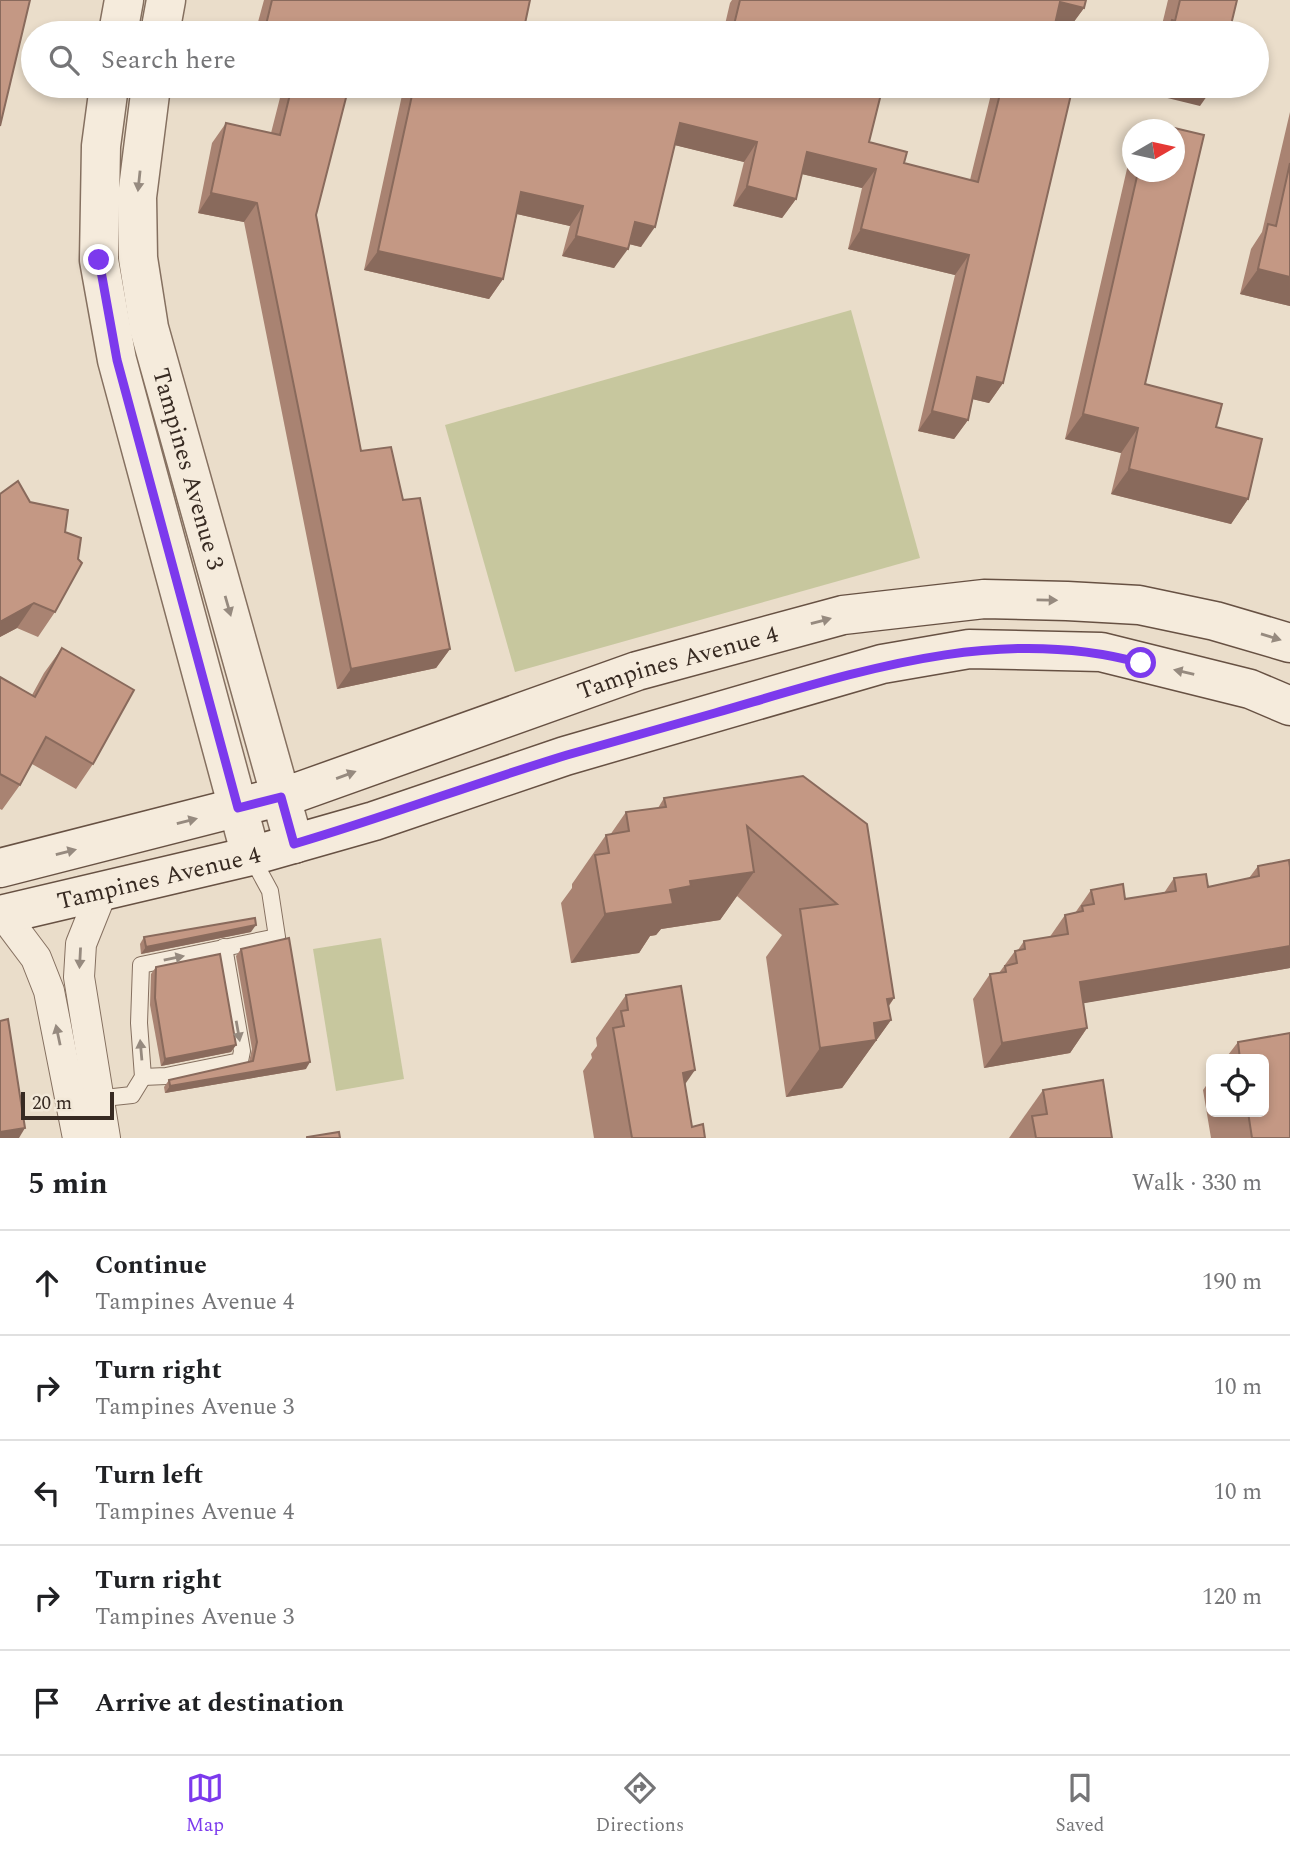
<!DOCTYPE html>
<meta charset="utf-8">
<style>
:root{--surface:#fff;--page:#f6f6f6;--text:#202124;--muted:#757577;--line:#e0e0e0;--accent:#7c3aed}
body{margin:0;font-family:Spectral,serif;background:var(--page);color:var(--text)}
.controls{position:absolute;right:21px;bottom:21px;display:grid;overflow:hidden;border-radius:10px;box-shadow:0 4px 10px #0003}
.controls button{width:63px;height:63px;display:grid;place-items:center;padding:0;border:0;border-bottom:2px solid var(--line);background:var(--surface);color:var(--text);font:35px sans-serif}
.compass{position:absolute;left:1122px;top:119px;width:63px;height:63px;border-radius:50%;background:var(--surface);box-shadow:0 4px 10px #0003;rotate:81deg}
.scale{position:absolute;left:21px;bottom:18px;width:93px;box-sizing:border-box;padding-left:7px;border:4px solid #372a22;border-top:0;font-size:19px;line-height:24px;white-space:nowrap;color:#372a22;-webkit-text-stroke:5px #f2e8d8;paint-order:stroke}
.stop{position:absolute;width:21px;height:21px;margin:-16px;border:5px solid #7c3aed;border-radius:50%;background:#fff}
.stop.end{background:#7c3aed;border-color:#fff;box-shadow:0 2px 7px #0008}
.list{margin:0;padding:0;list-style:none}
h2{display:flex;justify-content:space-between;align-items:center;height:91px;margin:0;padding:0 28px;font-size:30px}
h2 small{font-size:23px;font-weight:400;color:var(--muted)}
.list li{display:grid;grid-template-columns:46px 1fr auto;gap:21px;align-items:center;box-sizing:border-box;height:105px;padding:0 28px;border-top:2px solid var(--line)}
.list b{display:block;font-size:26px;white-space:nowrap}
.list p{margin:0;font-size:23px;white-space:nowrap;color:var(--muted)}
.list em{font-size:23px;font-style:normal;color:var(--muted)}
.icon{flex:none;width:38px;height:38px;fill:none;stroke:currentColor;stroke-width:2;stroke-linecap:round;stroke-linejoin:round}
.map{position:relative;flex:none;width:1290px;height:1138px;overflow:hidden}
.search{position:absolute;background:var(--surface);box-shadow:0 4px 10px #0003;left:21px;right:21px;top:21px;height:77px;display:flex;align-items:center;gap:18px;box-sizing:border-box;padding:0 24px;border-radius:38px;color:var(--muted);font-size:26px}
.sheet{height:616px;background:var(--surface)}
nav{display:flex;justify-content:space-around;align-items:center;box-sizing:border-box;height:98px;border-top:2px solid var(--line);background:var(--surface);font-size:19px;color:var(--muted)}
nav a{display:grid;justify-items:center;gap:4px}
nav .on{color:var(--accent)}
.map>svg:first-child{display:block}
.pitch{fill:#c7c79e}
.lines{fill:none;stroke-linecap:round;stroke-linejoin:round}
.service-casing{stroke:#857060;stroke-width:18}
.minor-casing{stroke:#857060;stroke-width:32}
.tertiary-casing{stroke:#857060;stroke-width:41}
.secondary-casing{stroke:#675143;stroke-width:41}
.service{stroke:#f5ebdc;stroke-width:16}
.minor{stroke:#f5ebdc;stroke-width:30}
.tertiary{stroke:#f5ebdc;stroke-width:38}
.secondary{stroke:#f5ebdc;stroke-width:38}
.wall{fill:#a98372}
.shaded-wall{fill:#896a5c}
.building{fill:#c49884;stroke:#896a5c;stroke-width:2}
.oneway{fill:#968a7f}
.route{stroke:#7c3aed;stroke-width:9}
.labels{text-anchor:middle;stroke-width:5;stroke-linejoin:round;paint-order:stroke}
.street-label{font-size:24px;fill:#372a22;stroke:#f2e8d8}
</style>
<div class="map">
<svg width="1290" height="1138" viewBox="0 0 1290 1138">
<rect width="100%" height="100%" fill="#eaddca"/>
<g class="pitch">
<path d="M 851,310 L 920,558 L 515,672 L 445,425 Z"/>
<path d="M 381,938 L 404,1079 L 336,1091 L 313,949 Z"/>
</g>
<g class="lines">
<defs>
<g id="service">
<path d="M 143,1077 L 166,1076 L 240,1061 L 242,1051 L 224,947"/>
<path d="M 95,1099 L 132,1095 L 143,1077 L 139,1023 L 141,965 L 277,937 L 270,891 L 251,856"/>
</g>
<g id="minor">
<path d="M 101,894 L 81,944 L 79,977 L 105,1138"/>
<path d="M 3,914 L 36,958 L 49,991 L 78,1138"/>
</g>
<g id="tertiary">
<path d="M 118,33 L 124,0"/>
<path d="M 160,33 L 166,0"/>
<path d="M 109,86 L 101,146 L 99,260 L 117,360 L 251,856"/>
<path id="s1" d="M 151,86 L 137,197 L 138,258 L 149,328 L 294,844"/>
</g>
<g id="secondary">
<path id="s2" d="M 0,868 L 298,792 L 637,671 L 843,615 L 984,599 L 1067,601 L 1139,605 L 1215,621 L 1290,643"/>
<path id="s3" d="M 0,915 L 251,856 L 374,821 L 565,756 L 882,664 L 969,649 L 1101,652 L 1250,689 L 1290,706"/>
</g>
</defs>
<use href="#service" class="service-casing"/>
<use href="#minor" class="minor-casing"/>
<use href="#tertiary" class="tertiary-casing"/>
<use href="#secondary" class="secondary-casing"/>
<use href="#service" class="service"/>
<use href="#minor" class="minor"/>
<use href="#tertiary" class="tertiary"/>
<use href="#secondary" class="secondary"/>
</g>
<g class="wall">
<path d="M 264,0 L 530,0 L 523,33 L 255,33 Z"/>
<path d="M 732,0 L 1086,0 L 1084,8 L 1070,27 L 1055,24 L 1053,33 L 723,33 L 730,3 Z"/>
<path d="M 1168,0 L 1237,0 L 1229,33 L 1160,33 Z"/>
<path d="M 283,86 L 349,86 L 316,215 L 361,451 L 403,500 L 450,649 L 436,668 L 337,689 L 244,222 L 198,213 L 212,143 L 226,123 L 271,133 Z"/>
<path d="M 404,86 L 883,86 L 869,142 L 904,163 L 970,180 L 993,86 L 1073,86 L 1003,383 L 989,403 L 973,399 L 968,420 L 954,439 L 918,431 L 955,275 L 848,249 L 862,188 L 802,174 L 796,199 L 782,218 L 733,206 L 744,162 L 675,145 L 641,247 L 629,244 L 614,268 L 562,256 L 570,226 L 517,214 L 503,279 L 489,299 L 364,270 Z"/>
<path d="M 1290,112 L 1290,306 L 1240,294 L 1251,249 L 1262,232 Z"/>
<path d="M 1149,122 L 1204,135 L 1145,384 L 1222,404 L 1216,427 L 1262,439 L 1248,499 L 1231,524 L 1111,494 L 1121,453 L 1065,439 L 1132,147 L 1132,146 L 1132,172 L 1174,172 L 1174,130 L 1144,130 Z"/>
<path d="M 0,494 L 55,612 L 38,637 L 17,628 L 0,637 Z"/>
<path d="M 62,648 L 93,764 L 76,789 L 32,764 L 20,785 L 2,810 L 0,809 L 0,677 L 32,695 L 44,673 Z"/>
<path d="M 803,776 L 894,998 L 889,1006 L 891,1020 L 842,1088 L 786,1097 L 766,957 L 782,935 L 737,896 L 720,920 L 661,929 L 656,935 L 650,936 L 639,953 L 571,963 L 561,903 L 572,888 L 572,884 L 606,835 L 610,835 L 626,812 L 658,808 L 664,798 Z"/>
<path d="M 1258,866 L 1290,968 L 1083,1003 L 1087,1028 L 1070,1053 L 984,1068 L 973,999 L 990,974 L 999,973 L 1015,951 L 1018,950 L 1024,941 L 1049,938 L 1065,915 L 1075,913 L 1091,890 L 1125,899 L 1164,893 L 1174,878 L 1208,887 L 1249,878 Z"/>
<path d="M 251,932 L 141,954 L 140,944 L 144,937 Z"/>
<path d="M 241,949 L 306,1069 L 165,1093 L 164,1087 L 169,1080 L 249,1062 L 252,1049 L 236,956 Z"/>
<path d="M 156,967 L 236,1045 L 231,1052 L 161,1066 L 150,1005 L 151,974 Z"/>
<path d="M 626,995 L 685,1085 L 692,1127 L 705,1138 L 594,1138 L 583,1071 L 592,1058 L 591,1054 L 597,1046 L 596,1038 Z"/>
<path d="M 1290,1033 L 1290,1138 L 1211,1138 L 1203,1090 L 1211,1079 L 1211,1112 L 1264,1112 L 1264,1059 L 1225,1059 L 1238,1042 Z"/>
<path d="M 1043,1090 L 1112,1138 L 1009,1138 Z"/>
</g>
<g class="shaded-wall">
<path d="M 1060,2 L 1084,8 L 1070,27 L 1047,22 Z"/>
<path d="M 898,24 L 937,33 L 892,33 Z"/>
<path d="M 1147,86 L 1214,86 L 1200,106 L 1143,92 Z"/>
<path d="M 680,123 L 757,142 L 744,162 L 666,143 Z"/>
<path d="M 807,152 L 876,169 L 862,188 L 793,172 Z"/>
<path d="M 747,186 L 796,199 L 782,218 L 733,206 Z"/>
<path d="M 521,192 L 583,206 L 570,226 L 508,212 Z"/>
<path d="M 211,193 L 257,203 L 244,222 L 198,213 Z"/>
<path d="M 635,222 L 655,227 L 641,247 L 621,242 Z"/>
<path d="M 861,229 L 969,255 L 955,275 L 848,249 Z"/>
<path d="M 576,236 L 628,249 L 614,268 L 562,256 Z"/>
<path d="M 378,251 L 503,279 L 489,299 L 364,270 Z"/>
<path d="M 1258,269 L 1290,277 L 1290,306 L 1240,294 Z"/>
<path d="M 977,377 L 1003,383 L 989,403 L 963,397 Z"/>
<path d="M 932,411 L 968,420 L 954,439 L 918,431 Z"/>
<path d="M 1083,414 L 1138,428 L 1121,453 L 1065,439 Z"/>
<path d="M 1129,469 L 1248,499 L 1231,524 L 1111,494 Z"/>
<path d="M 34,603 L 17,628 L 0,637 L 0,622 Z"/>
<path d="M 450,649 L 436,668 L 337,689 L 351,669 Z"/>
<path d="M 754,872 L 720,920 L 661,929 L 656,935 L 650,936 L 639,953 L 571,963 L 605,914 L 670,890 L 690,881 Z"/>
<path d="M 256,925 L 251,932 L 141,954 L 146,947 Z"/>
<path d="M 1290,946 L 1290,968 L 1062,1007 L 1080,982 Z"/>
<path d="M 894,998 L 877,1022 L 891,1020 L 842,1088 L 786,1097 L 820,1048 L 887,999 Z"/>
<path d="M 1087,1028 L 1070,1053 L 984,1068 L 1002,1043 Z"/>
<path d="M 236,1045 L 231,1052 L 161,1066 L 165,1059 Z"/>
<path d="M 310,1062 L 306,1069 L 165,1093 L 170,1086 Z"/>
<path d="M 695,1070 L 665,1113 L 683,1073 Z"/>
<path d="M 25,1128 L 19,1138 L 0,1138 L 0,1132 Z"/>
</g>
<g class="building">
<path d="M 0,0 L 30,0 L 0,126 Z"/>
<path d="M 272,0 L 530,0 L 523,33 L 305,33 L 306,30 L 293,33 L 264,33 Z"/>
<path d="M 740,0 L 1086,0 L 1084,8 L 1060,2 L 1053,33 L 937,33 L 898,24 L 896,33 L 732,33 Z"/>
<path d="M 1180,0 L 1237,0 L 1229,33 L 1168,33 L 1172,20 L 1175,21 Z"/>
<path d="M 603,30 L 617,33 L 602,33 Z"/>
<path d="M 292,86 L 349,86 L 316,215 L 361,451 L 391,447 L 403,500 L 420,498 L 450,649 L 351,669 L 257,203 L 211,193 L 226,123 L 280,135 Z"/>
<path d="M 414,86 L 578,86 L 589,88 L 589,86 L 883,86 L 869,142 L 907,152 L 904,163 L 978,182 L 1002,86 L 1073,86 L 1003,383 L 977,377 L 968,420 L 932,411 L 969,255 L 861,229 L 876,169 L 807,152 L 796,199 L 747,186 L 757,142 L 680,123 L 655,227 L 635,222 L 628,249 L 576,236 L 583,206 L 521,192 L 503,279 L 378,251 Z"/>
<path d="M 1149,122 L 1204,135 L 1145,384 L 1222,404 L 1216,427 L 1262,439 L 1248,499 L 1129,469 L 1138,428 L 1083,414 L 1138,172 L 1174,172 L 1174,130 L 1148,130 Z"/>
<path d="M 1290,163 L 1290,277 L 1258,269 L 1268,224 L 1276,226 Z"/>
<path d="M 18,481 L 30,502 L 68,510 L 65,532 L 81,538 L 78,559 L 82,563 L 55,612 L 34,603 L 0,622 L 0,494 Z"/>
<path d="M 62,648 L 134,690 L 93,764 L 46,737 L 20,785 L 0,774 L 0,677 L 35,697 Z"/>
<path d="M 803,776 L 867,824 L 894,998 L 887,999 L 891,1020 L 874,1023 L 876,1040 L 820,1048 L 800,909 L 837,904 L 747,826 L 754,872 L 690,881 L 691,886 L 670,890 L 673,904 L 605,914 L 595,855 L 609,853 L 606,835 L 629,831 L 626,812 L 666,807 L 664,798 Z"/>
<path d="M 1289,860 L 1290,867 L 1290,946 L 1080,982 L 1087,1028 L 1002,1043 L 990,974 L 1006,972 L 1005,966 L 1017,963 L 1015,951 L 1025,949 L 1024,941 L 1068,934 L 1065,915 L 1083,911 L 1082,906 L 1094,904 L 1091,890 L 1123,884 L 1125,899 L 1176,891 L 1174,878 L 1206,874 L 1208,887 L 1259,876 L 1258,866 Z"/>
<path d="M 255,918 L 256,925 L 146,947 L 144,937 Z"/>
<path d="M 289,938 L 310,1062 L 170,1086 L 169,1080 L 253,1061 L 257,1042 L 241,949 Z"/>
<path d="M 220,954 L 236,1045 L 165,1059 L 155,998 L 156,967 Z"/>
<path d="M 681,986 L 695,1070 L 683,1073 L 692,1127 L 703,1124 L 705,1138 L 632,1138 L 613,1028 L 624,1026 L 621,1011 L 628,1010 L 626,995 Z"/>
<path d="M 8,1019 L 25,1128 L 0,1132 L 0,1021 Z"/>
<path d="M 1290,1033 L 1290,1138 L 1252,1138 L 1248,1112 L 1264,1112 L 1264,1059 L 1240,1059 L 1238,1042 Z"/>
<path d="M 1103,1080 L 1112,1138 L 1036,1138 L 1032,1116 L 1047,1114 L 1043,1090 Z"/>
<path d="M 339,1132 L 340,1138 L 307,1138 L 307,1137 Z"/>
</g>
<defs><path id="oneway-solid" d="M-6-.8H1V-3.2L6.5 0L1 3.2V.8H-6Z" transform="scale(1.75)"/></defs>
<g class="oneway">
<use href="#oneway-solid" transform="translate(139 181) rotate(96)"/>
<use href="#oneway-solid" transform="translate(1047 600) rotate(1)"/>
<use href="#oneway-solid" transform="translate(228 606) rotate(74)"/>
<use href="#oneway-solid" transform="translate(821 621) rotate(-15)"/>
<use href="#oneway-solid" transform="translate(1271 637) rotate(17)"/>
<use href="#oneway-solid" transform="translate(1184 672) rotate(-167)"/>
<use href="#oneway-solid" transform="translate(346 775) rotate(-20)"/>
<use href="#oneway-solid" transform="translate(187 821) rotate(-14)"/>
<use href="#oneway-solid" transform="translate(66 852) rotate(-14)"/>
<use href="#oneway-solid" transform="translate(80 958) rotate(93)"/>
<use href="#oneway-solid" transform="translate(174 958) rotate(-12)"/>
<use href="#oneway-solid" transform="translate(238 1031) rotate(80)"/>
<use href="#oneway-solid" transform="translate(58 1035) rotate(-102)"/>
<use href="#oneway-solid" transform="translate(141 1050) rotate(-95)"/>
</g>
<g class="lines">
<path class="route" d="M 99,260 L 117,360 L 238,808 L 281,797 L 294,844 C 386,817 475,783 567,755 C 616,741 666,727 715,713 C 854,673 996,623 1141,663"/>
</g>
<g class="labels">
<g class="street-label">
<text dy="8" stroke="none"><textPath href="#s1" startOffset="390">Tampines Avenue 3</textPath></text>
<text dy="8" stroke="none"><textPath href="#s2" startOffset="709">Tampines Avenue 4</textPath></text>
<text dy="8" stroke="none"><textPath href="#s3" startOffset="163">Tampines Avenue 4</textPath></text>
</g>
</g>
</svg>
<div class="controls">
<button><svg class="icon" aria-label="locate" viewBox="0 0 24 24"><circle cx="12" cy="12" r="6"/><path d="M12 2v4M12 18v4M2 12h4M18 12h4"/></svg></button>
</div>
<svg class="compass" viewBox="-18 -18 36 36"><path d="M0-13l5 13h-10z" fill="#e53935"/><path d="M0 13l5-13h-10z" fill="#757577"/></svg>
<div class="scale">20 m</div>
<div class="stop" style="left:1141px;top:663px"></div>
<div class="stop end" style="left:99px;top:260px"></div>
<div class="search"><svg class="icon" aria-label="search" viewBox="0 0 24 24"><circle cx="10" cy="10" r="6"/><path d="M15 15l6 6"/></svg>Search here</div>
</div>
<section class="sheet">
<h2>5 min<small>Walk · 330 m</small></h2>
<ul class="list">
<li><svg class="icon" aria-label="ahead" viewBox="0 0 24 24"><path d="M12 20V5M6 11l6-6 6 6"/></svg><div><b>Continue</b><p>Tampines Avenue 4</p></div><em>190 m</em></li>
<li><svg class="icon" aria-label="right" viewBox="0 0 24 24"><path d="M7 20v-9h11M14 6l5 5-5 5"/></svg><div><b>Turn right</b><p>Tampines Avenue 3</p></div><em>10 m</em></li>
<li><svg class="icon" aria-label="left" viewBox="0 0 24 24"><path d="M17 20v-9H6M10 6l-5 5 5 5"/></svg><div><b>Turn left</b><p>Tampines Avenue 4</p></div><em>10 m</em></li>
<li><svg class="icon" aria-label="right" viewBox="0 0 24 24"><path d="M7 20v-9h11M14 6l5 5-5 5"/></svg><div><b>Turn right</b><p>Tampines Avenue 3</p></div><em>120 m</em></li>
<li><svg class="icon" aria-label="arrive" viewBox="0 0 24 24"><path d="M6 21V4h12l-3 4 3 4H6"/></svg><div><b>Arrive at destination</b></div></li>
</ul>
</section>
<nav>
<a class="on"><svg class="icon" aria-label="map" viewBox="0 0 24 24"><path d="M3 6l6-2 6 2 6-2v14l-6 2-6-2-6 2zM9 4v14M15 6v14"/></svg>Map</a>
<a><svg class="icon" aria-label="directions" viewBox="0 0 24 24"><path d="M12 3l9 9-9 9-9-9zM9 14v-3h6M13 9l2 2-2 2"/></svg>Directions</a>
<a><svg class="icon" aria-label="saved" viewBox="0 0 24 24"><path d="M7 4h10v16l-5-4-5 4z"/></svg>Saved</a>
</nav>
